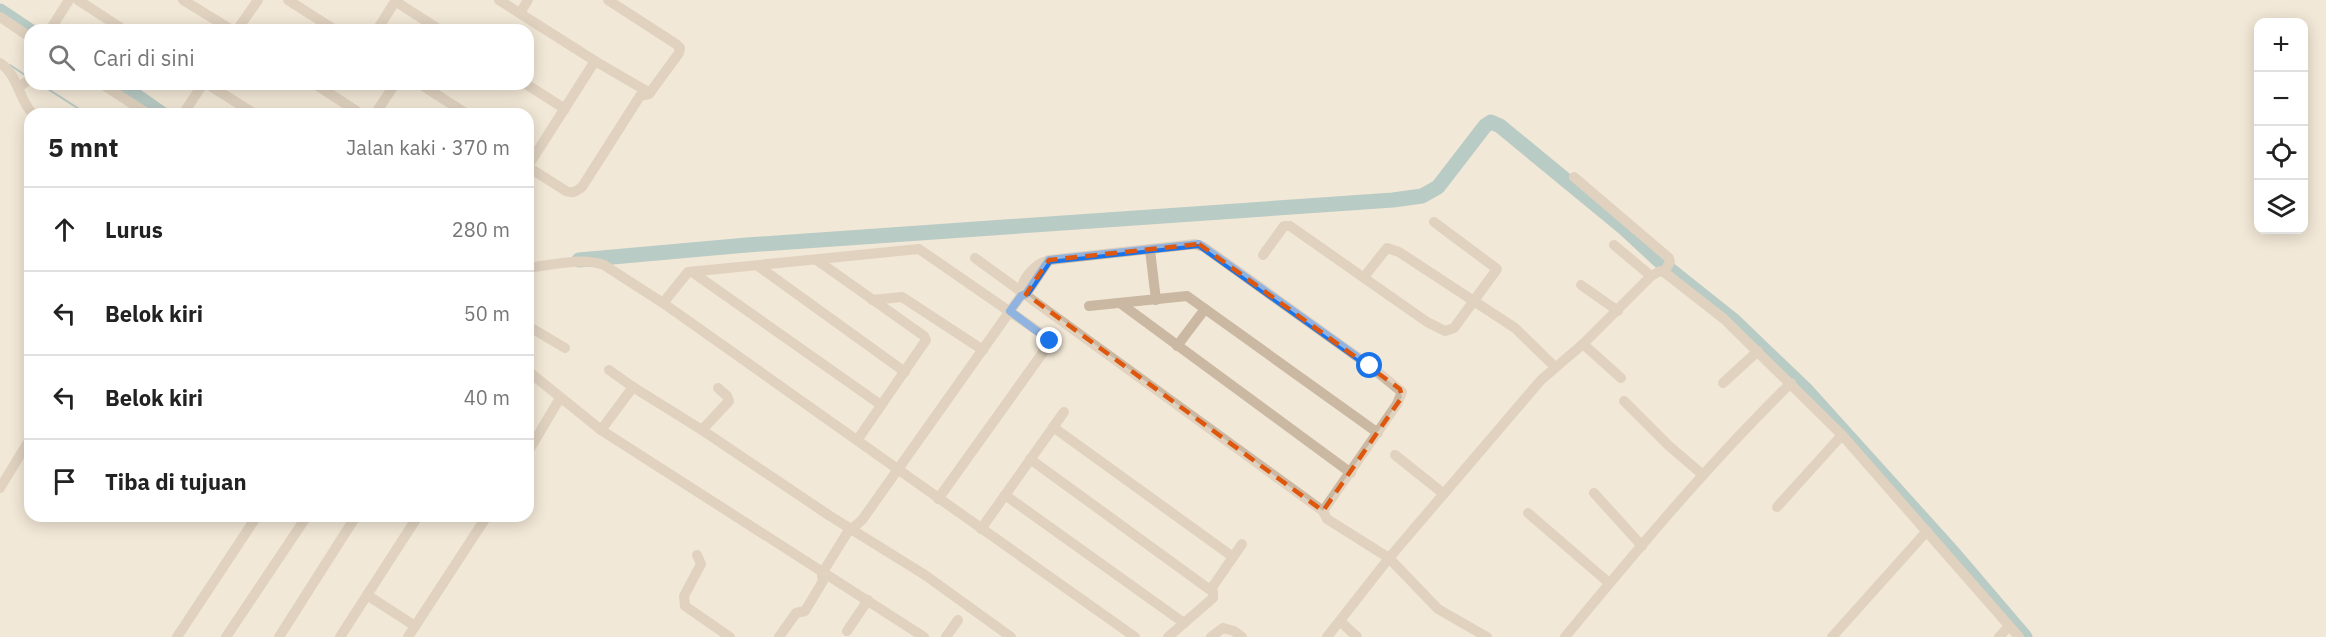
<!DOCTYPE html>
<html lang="id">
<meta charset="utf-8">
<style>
:root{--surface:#fff;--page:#f2f2f2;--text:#222;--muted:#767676;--line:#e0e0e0}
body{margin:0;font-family:"IBM Plex Sans",sans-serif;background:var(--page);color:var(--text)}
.controls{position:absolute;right:18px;top:18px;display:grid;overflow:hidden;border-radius:12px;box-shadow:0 3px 15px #0003}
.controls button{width:54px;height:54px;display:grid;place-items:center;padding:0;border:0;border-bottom:2px solid var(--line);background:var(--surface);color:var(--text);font:30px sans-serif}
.stop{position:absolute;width:18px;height:18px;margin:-14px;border:4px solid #1a73e8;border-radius:50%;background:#fff}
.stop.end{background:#1a73e8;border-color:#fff;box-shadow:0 2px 6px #0008}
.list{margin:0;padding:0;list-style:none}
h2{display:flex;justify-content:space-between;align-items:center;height:78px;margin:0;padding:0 24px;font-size:26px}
h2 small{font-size:20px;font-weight:400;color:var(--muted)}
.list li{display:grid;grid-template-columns:39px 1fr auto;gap:18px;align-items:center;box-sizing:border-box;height:84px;padding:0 24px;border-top:2px solid var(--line)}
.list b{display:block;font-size:22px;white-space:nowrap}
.list em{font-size:20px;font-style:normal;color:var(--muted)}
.icon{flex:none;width:33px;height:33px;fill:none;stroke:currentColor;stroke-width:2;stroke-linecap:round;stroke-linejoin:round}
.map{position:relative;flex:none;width:2326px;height:637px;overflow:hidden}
.search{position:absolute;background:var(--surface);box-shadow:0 3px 15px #0003;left:24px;top:24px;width:510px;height:66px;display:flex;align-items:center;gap:15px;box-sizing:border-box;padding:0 21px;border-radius:18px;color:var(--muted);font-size:22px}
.panel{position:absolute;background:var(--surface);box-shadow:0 3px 15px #0003;left:24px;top:108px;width:510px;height:414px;border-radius:18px}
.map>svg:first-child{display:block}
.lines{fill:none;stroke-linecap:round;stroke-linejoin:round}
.stream{stroke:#74a8b0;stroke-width:2}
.river{stroke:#74a8b0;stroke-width:15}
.minor{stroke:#cab8a2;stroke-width:10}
.route{stroke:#1a73e8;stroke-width:8}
.marked{fill:none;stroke:#df570d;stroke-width:4.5;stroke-dasharray:12 8;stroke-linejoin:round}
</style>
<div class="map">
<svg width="2326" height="637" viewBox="0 0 2326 637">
<rect width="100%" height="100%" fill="#f2e8d7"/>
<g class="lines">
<g class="stream">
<path d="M 10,65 L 28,77"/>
<path d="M 40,84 L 87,114"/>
</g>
<g class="river">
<path d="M 0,11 L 30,31"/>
<path d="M 119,84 L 162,114"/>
<path d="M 579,260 L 747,245 L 1393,200 L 1422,196 L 1438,187 L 1485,126 L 1491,122 L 1500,126 L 1624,228 L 1664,265 L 1733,320 L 1807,391 L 1955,555 L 2025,637"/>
</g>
<g class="minor">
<path d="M 78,0 L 124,30"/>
<path d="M 183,0 L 232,30"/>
<path d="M 288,0 L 335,30"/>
<path d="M 499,0 L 595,61 L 650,93"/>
<path d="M 395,1 L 440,30"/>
<path d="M 520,13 L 528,0"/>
<path d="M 0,17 L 30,37"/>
<path d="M 50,30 L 69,0"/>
<path d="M 237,30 L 258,0"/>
<path d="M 377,30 L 396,0"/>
<path d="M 0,63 C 19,76 18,99 33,114"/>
<path d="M 102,84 L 148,114"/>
<path d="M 207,84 L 255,114"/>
<path d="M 315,84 L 361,114"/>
<path d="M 420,84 L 467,114"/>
<path d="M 526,84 L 565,109"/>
<path d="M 19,87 L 30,79"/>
<path d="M 183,114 L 203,84"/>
<path d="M 375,114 L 395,84"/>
<path d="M 528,166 L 595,61"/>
<path d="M 528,167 L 566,191 C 573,194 576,191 582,187 L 640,96 L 649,94 L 679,53 L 680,48 L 676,44 L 608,0"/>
<path d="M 1614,245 L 1651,276"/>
<path d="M 1150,250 L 1156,300"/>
<path d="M 1263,255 L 1284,226 L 1290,226 L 1427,322 L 1445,331 L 1454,328 L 1497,269 L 1434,222"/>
<path d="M 975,258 L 1323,511 L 1327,519 L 1389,558 L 1438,609 L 1487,637"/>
<path d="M 818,261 L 924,336 L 926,340 L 858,439"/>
<path d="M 758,266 L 905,372"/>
<path d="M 528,268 C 552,265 581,257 604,265 L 663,303 L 1135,637"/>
<path d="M 692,272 L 881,405"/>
<path d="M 1664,272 L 1724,319 L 1842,435 L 2019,637"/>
<path d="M 1364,277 L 1387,248 L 1399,252 L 1515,328 L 1555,367"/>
<path d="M 1581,285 L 1618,311"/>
<path d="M 1021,296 C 1020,280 1034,264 1049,260 L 1195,244 L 1204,247 L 1370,366 L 1402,392 L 1397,404 L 1323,511"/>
<path d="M 872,300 L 902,297 L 983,350"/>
<path d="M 663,303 L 688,272 L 919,249 L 1048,338 L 1049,344 L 938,499"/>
<path d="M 1120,303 L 1351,473"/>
<path d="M 1089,306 L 1187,296 L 1378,433"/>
<path d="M 528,326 L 565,348"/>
<path d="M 1583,344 L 1621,378"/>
<path d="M 1177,346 L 1205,309"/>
<path d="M 609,370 L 633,387"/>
<path d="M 528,371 L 601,430 L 924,637"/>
<path d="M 1723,383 L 1758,351"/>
<path d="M 1624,401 L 1668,445 L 1703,475"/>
<path d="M 1053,427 L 1233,557"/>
<path d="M 601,430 L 633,387 L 702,430 L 830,516 L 925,575 L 1011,637"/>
<path d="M 702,430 L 729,401 L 727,396 L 718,388"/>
<path d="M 528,452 L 560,398"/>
<path d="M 1395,455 L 1444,494"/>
<path d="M 1030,459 L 1213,592 L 1213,598 L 1168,637"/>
<path d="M 0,488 L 30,439"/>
<path d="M 1594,493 L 1642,546"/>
<path d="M 1005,495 L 1184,623"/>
<path d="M 1777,507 L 1842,435"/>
<path d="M 1528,513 L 1609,583"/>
<path d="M 981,529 L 1064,412"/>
<path d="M 697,555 L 701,564 L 684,596 L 685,606 L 730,637"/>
<path d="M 1211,589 L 1242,544"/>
<path d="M 367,595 L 415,626"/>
<path d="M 1340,621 L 1357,637"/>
<path d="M 847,631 L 868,600"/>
<path d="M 177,637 L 257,516"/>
<path d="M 226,637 L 307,516"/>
<path d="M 279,637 L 356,516"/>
<path d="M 340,637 L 418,516"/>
<path d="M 408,637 L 487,516"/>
<path d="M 779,637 L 796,613 L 805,611 L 823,581 L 822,576 L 823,572 L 847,533 L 862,520 L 1010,311 L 1021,296 L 1026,294 L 1049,260"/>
<path d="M 946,637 L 958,620"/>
<path d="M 1211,637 L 1223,628 L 1234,631 L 1242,637"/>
<path d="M 1327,637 L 1389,558 L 1541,380 L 1583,344 L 1651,276 L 1660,271 L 1664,272 L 1670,262 L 1669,258 L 1574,177"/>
<path d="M 1565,637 C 1637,550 1710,462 1791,383"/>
<path d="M 1832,637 L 1927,531"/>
<path d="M 1999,637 L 2009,626"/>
</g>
</g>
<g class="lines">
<path class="route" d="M 1050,341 L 1010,311 L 1021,296 L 1026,294 L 1049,260 L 1199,244 L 1370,366"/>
</g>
<path d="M0 0H2326V637H0ZM 1199,244 L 1400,389 L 1402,397 L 1323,511 L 1026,294 L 1049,260 Z" fill="#f2e8d7" fill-opacity=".55" fill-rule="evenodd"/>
<path class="marked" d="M 1199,244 L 1400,389 L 1402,397 L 1323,511 L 1026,294 L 1049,260 Z"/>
</svg>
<div class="controls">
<button>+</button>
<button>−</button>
<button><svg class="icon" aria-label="locate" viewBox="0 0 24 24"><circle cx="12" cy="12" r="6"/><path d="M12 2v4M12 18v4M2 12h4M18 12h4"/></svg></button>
<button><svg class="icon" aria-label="layers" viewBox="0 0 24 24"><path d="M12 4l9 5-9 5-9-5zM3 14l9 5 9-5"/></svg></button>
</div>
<div class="stop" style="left:1370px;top:366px"></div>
<div class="stop end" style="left:1050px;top:341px"></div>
<div class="search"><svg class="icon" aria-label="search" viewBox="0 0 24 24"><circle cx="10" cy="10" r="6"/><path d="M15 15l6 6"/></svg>Cari di sini</div>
<section class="panel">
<h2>5 mnt<small>Jalan kaki · 370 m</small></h2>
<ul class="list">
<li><svg class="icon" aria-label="ahead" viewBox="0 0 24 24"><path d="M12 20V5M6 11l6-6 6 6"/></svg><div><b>Lurus</b></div><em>280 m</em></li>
<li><svg class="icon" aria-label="left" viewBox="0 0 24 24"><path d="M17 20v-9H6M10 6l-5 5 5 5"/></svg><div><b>Belok kiri</b></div><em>50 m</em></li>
<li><svg class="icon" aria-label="left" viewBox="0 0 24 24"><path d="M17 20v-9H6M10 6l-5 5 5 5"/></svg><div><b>Belok kiri</b></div><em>40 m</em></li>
<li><svg class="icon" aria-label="arrive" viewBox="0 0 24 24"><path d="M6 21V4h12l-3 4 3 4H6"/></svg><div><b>Tiba di tujuan</b></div></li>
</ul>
</section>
</div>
